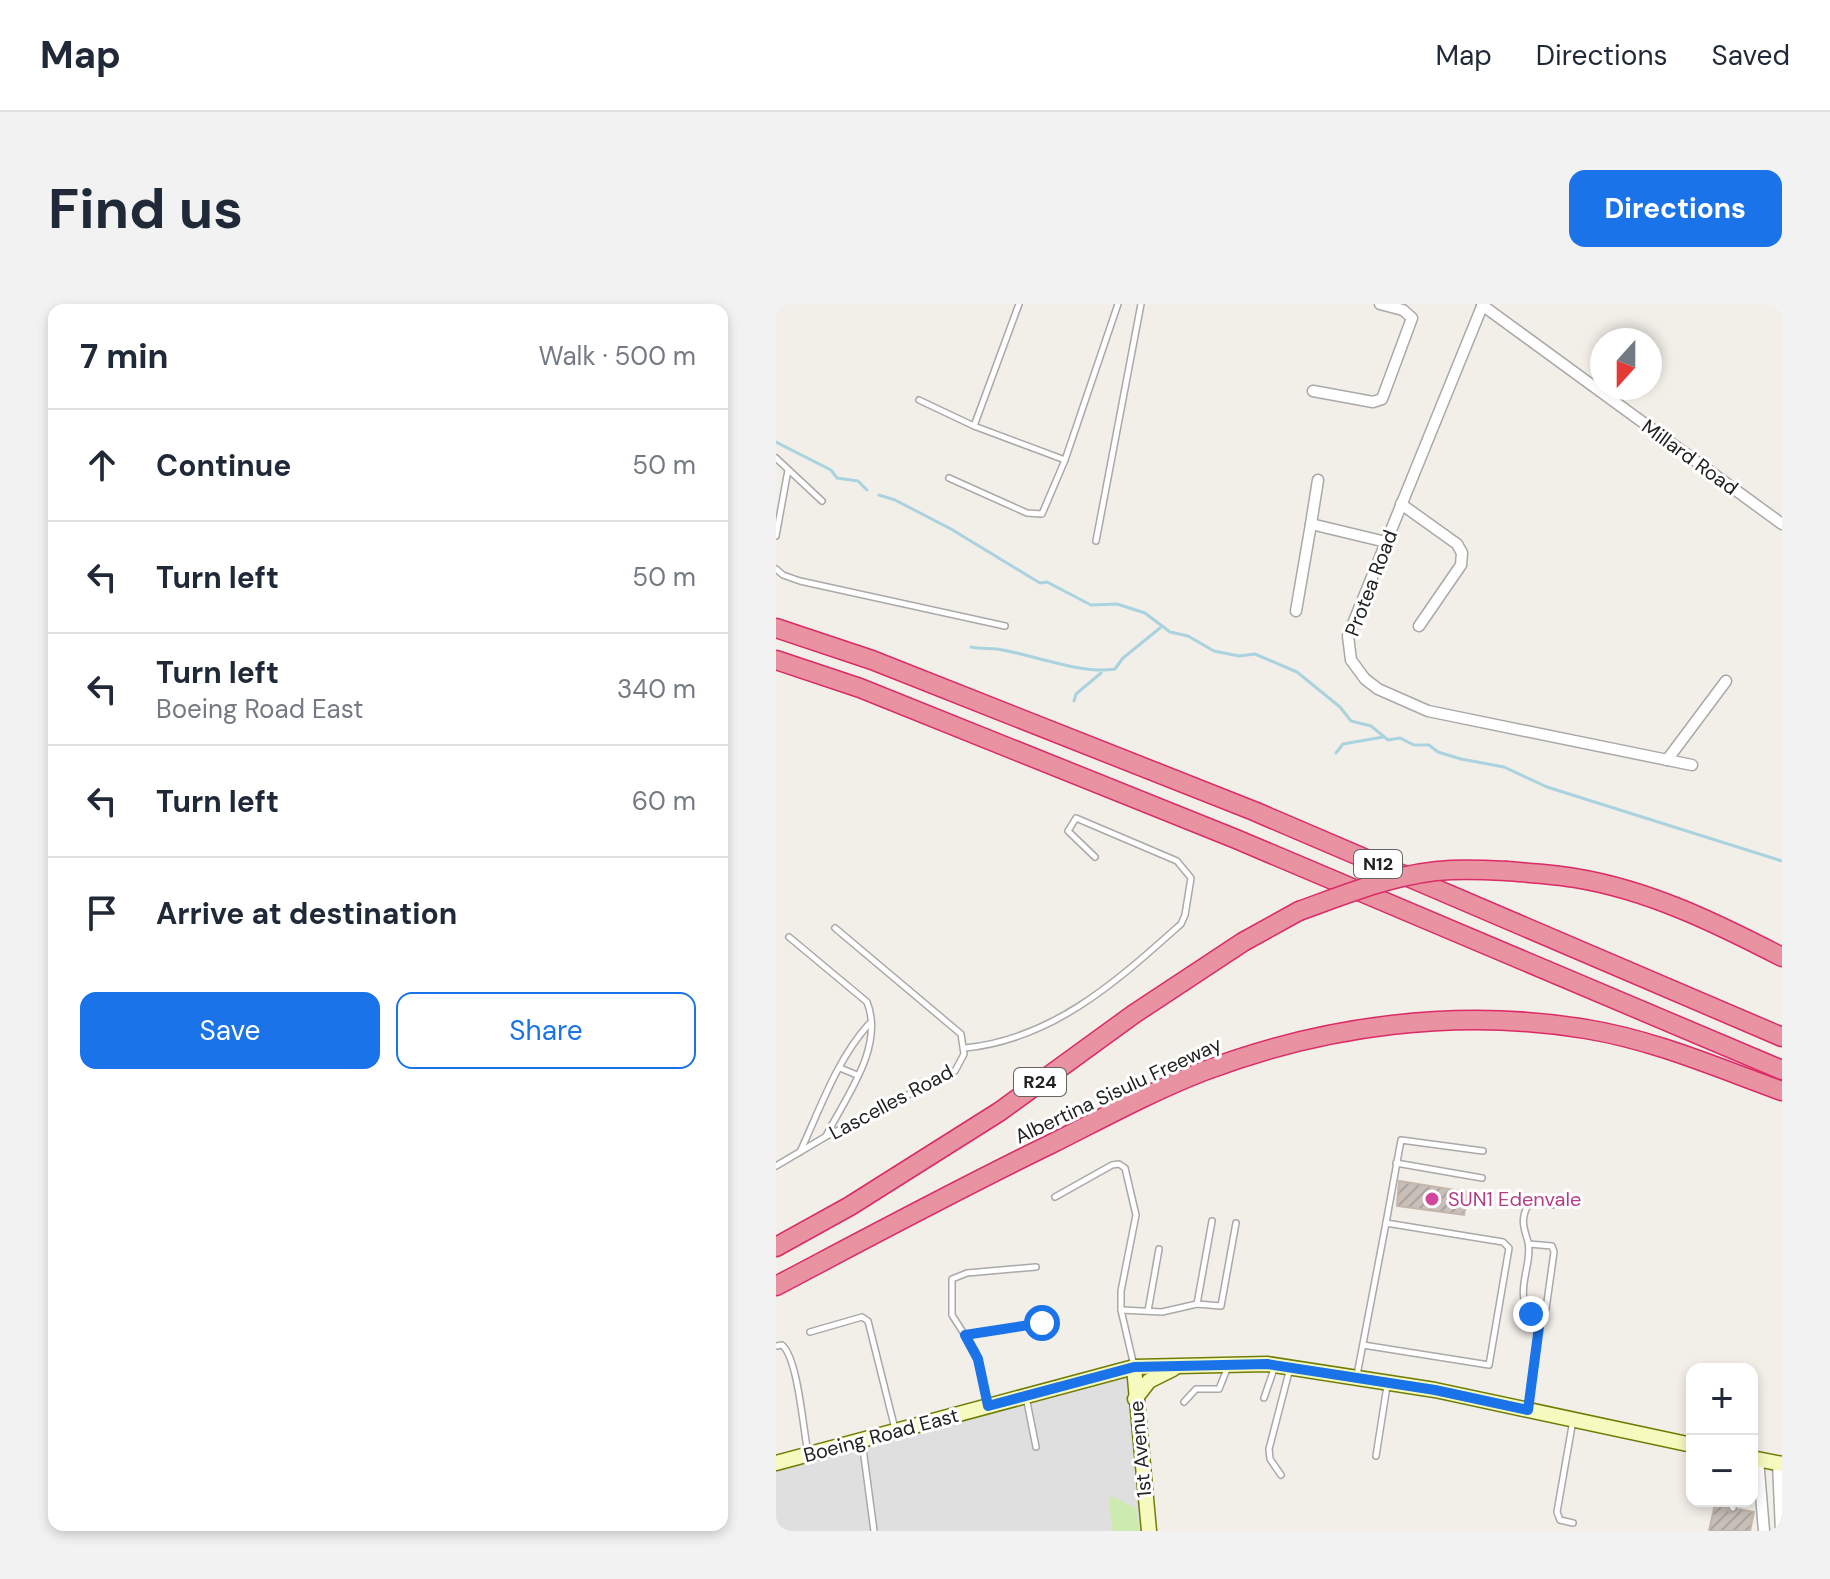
<!DOCTYPE html>
<meta charset="utf-8">
<style>
:root{--surface:#fff;--page:#f2f2f3;--text:#1f2937;--muted:#747a83;--line:#e0e1e3;--accent:#1a73e8}
body{margin:0;font-family:"DM Sans",sans-serif;background:var(--page);color:var(--text)}
.controls{position:absolute;right:24px;bottom:24px;display:grid;overflow:hidden;border-radius:16px;box-shadow:0 4px 12px #0003}
.controls button{width:72px;height:72px;display:grid;place-items:center;padding:0;border:0;border-bottom:2px solid var(--line);background:var(--surface);color:var(--text);font:40px sans-serif}
.compass{position:absolute;left:814px;top:24px;width:72px;height:72px;border-radius:50%;background:var(--surface);box-shadow:0 4px 12px #0003;rotate:201deg}
.stop{position:absolute;width:24px;height:24px;margin:-18px;border:6px solid #1a73e8;border-radius:50%;background:#fff}
.stop.end{background:#1a73e8;border-color:#fff;box-shadow:0 2px 8px #0008}
.list{margin:0;padding:0;list-style:none}
h2{display:flex;justify-content:space-between;align-items:center;height:104px;margin:0;padding:0 32px;font-size:34px}
h2 small{font-size:26px;font-weight:400;color:var(--muted)}
.list li{display:grid;grid-template-columns:52px 1fr auto;gap:24px;align-items:center;box-sizing:border-box;height:112px;padding:0 32px;border-top:2px solid var(--line)}
.list b{display:block;font-size:30px;white-space:nowrap}
.list p{margin:0;font-size:26px;white-space:nowrap;color:var(--muted)}
.list em{font-size:26px;font-style:normal;color:var(--muted)}
.actions{display:flex;gap:16px;padding:24px 32px}
.actions a{flex:1;padding:18px 0;border:2px solid var(--accent);border-radius:16px;text-align:center;font-size:28px;color:var(--accent)}
.actions .main{background:var(--accent);color:#fff}
.icon{flex:none;width:44px;height:44px;fill:none;stroke:currentColor;stroke-width:2;stroke-linecap:round;stroke-linejoin:round}
.map{position:relative;flex:none;width:1006px;height:1227px;overflow:hidden;border-radius:16px}
header{display:flex;align-items:center;gap:48px;box-sizing:border-box;height:112px;padding:0 40px;background:var(--surface);border-bottom:2px solid var(--line)}
header strong{font-size:38px}
nav{display:flex;gap:44px;margin-inline-start:auto;font-size:28px}
.intro{display:flex;align-items:center;justify-content:space-between;box-sizing:border-box;height:192px;padding:0 48px}
h1{margin:0;font-size:56px}
.button{padding:20px 36px;border-radius:16px;background:var(--accent);color:#fff;font-size:28px;font-weight:700}
main{display:flex;gap:48px;padding:0 48px}
aside{flex:1;background:var(--surface);border-radius:16px;box-shadow:0 4px 12px #0003}
.map>svg:first-child{display:block}
.residential{fill:#e0dfdf}
.grass{fill:#cdebb0}
.lines{fill:none;stroke-linecap:round;stroke-linejoin:round}
.stream{stroke:#aad3df;stroke-width:3}
.building{fill:url(#building-hatch);stroke:#c4b6ab;stroke-width:2}
.lane-casing{stroke:#a9a9a9;stroke-width:8}
.street-casing{stroke:#a9a9a9;stroke-width:13}
.secondary-casing{stroke:#707d05;stroke-width:17}
.highway-casing{stroke:#dc2a67;stroke-width:21}
.lane{stroke:#fff;stroke-width:5}
.street{stroke:#fff;stroke-width:10}
.secondary{stroke:#f7fabf;stroke-width:14}
.highway{stroke:#e892a2;stroke-width:18}
.highway-bridge-casing{stroke:#dc2a67;stroke-width:21;stroke-linecap:butt}
.highway-bridge{stroke:#e892a2;stroke-width:18}
.route{stroke:#1a73e8;stroke-width:10}
.hotel-dot{fill:#d1479c;stroke:#fff;stroke-width:3}
.labels{text-anchor:middle;stroke-width:6;stroke-linejoin:round;paint-order:stroke}
.shield{fill:#fff;stroke:#646464;stroke-width:2}
.shield-label{font-size:18px;font-weight:bold;fill:#222}
.street-label{font-size:20px;fill:#222;stroke:#fff}
.hotel-label{font-size:20px;fill:#b23c85;stroke:#fff;text-anchor:start}
</style>
<header>
<strong>Map</strong>
<nav><a>Map</a><a>Directions</a><a>Saved</a></nav>
</header>
<div class="intro"><h1>Find us</h1><a class="button">Directions</a></div>
<main>
<aside>
<h2>7 min<small>Walk · 500 m</small></h2>
<ul class="list">
<li><svg class="icon" aria-label="ahead" viewBox="0 0 24 24"><path d="M12 20V5M6 11l6-6 6 6"/></svg><div><b>Continue</b></div><em>50 m</em></li>
<li><svg class="icon" aria-label="left" viewBox="0 0 24 24"><path d="M17 20v-9H6M10 6l-5 5 5 5"/></svg><div><b>Turn left</b></div><em>50 m</em></li>
<li><svg class="icon" aria-label="left" viewBox="0 0 24 24"><path d="M17 20v-9H6M10 6l-5 5 5 5"/></svg><div><b>Turn left</b><p>Boeing Road East</p></div><em>340 m</em></li>
<li><svg class="icon" aria-label="left" viewBox="0 0 24 24"><path d="M17 20v-9H6M10 6l-5 5 5 5"/></svg><div><b>Turn left</b></div><em>60 m</em></li>
<li><svg class="icon" aria-label="arrive" viewBox="0 0 24 24"><path d="M6 21V4h12l-3 4 3 4H6"/></svg><div><b>Arrive at destination</b></div></li>
</ul>
<div class="actions"><a class="main">Save</a><a>Share</a></div>
</aside>
<div class="map">
<svg width="1006" height="1227" viewBox="0 0 1006 1227">
<defs>
<pattern id="building-hatch" width="6" height="6" patternUnits="userSpaceOnUse" patternTransform="scale(2)"><rect width="6" height="6" fill="#c7bfb8"/><path d="M-1 1l2-2M0 6l6-6M5 7l2-2" fill="none" stroke="#aba49e"/></pattern>
</defs>
<rect width="100%" height="100%" fill="#f2efe9"/>
<path class="residential" d="M 355,1073 L 375,1227 L 0,1227 L 0,1159 L 182,1111 Z"/>
<path class="grass" d="M 335,1192 L 360,1204 L 364,1227 L 336,1227 L 333,1197 Z"/>
<g class="lines">
<g class="stream">
<path d="M 0,138 L 55,166 L 61,174 L 82,177 L 91,186"/>
<path d="M 103,191 L 119,196 L 175,225 L 264,279 L 271,278 L 315,301 L 341,300 L 369,309 L 394,328 L 412,332 L 438,347 L 463,352 L 479,350 L 521,368 L 564,403 L 575,417 L 595,422 L 612,436 L 624,434 L 638,441 L 653,441 L 662,448 L 685,455 L 728,463 L 771,483 L 1006,557"/>
<path d="M 195,343 C 204,345 212,344 221,345 C 255,350 306,371 339,365 L 347,354 L 384,324"/>
<path d="M 298,397 L 300,390 L 325,369"/>
<path d="M 560,449 L 567,440 L 607,433"/>
</g>
</g>
<g class="building">
<path d="M 623,877 L 692,888 L 688,911 L 621,902 Z"/>
<path d="M 939,1200 L 949,1202 L 955,1209 L 962,1205 L 978,1208 L 974,1227 L 933,1227 Z"/>
</g>
<g class="lines">
<defs>
<g id="lane">
<path d="M 143,96 L 198,122 L 289,156 L 342,0"/>
<path d="M 198,122 L 243,0"/>
<path d="M 0,154 L 46,197"/>
<path d="M 173,174 L 251,209 L 266,210 L 289,156"/>
<path d="M 0,232 L 12,166"/>
<path d="M 320,237 L 365,0"/>
<path d="M 0,265 L 7,271 L 24,277 L 229,322"/>
<path d="M 13,633 L 91,698 C 109,743 69,794 50,832"/>
<path d="M 189,744 C 278,735 341,677 405,620 L 409,611 L 415,574 L 401,557 L 300,514 L 292,527 L 319,553"/>
<path d="M 64,764 L 81,771"/>
<path d="M 24,848 C 44,805 61,755 93,720"/>
<path d="M 620,859 L 706,874"/>
<path d="M 0,862 L 49,833 L 179,767 L 188,750 L 185,730 L 59,624"/>
<path d="M 279,893 L 336,861 L 343,860 L 349,864 L 360,911 L 345,987 L 345,1006 L 358,1062"/>
<path d="M 610,919 L 625,836 L 707,847"/>
<path d="M 753,940 L 776,942 L 778,948 L 770,1005 L 764,1015"/>
<path d="M 421,1000 L 436,917"/>
<path d="M 345,1006 L 386,1008 L 421,1000 L 445,1002 L 460,919"/>
<path d="M 372,1007 L 383,945"/>
<path d="M 34,1028 L 86,1013 L 92,1017 L 119,1125"/>
<path d="M 189,1031 L 266,1019"/>
<path d="M 0,1042 L 6,1041 C 22,1054 27,1125 32,1149"/>
<path d="M 581,1071 L 610,919 L 727,938 L 733,944 L 713,1061 L 587,1041"/>
<path d="M 250,1093 L 260,1143"/>
<path d="M 488,1094 L 499,1062"/>
<path d="M 408,1098 L 420,1085 L 443,1085 L 451,1065"/>
<path d="M 212,1101 L 199,1047 L 176,1011 L 176,975 L 191,969 L 260,963"/>
<path d="M 752,1104 L 764,1015 C 731,996 758,964 752,938 C 748,924 744,916 752,901 L 756,899 L 776,901"/>
<path d="M 797,1116 L 781,1208 L 784,1216 L 797,1219"/>
<path d="M 86,1137 L 98,1227"/>
<path d="M 600,1152 L 611,1082"/>
<path d="M 505,1171 L 494,1155 L 493,1145 L 514,1064"/>
<path d="M 952,1197 L 957,1204"/>
</g>
<g id="street">
<path d="M 707,0 L 572,332 L 575,356 L 589,375 L 602,385 L 652,407 L 916,461"/>
<path d="M 706,1 L 1006,220"/>
<path d="M 537,87 L 597,98 L 606,95 L 636,14 L 627,6 L 604,0"/>
<path d="M 625,200 L 681,240 L 686,249 L 685,261 L 643,322"/>
<path d="M 535,220 L 542,176"/>
<path d="M 520,307 L 535,220 L 610,238"/>
<path d="M 891,456 L 950,377"/>
<path d="M 982,1155 L 988,1227"/>
<path d="M 1002,1159 L 1005,1227"/>
</g>
<g id="secondary">
<path d="M 358,1063 L 373,1227"/>
<path d="M 359,1095 L 373,1077 L 397,1065"/>
<path d="M 976,1154 L 1006,1160"/>
<path d="M 0,1159 L 358,1063 L 491,1060 L 659,1086 L 916,1141"/>
</g>
<g id="highway">
<path d="M 0,324 L 96,356 L 478,507 L 1006,733"/>
<path d="M 0,356 L 84,384 L 460,535 L 1006,766"/>
<path d="M 731,567 C 754,569 777,570 799,574 C 873,586 940,619 1006,653"/>
<path d="M 0,943 L 74,902 L 223,808 L 358,710 L 467,638 L 523,607"/>
<path d="M 0,982 C 91,934 182,885 275,840 C 325,815 376,787 428,767 C 549,721 682,704 810,725 C 878,736 942,764 1006,787"/>
</g>
</defs>
<use href="#lane" class="lane-casing"/>
<use href="#street" class="street-casing"/>
<use href="#secondary" class="secondary-casing"/>
<use href="#highway" class="highway-casing"/>
<use href="#lane" class="lane"/>
<use href="#street" class="street"/>
<use href="#secondary" class="secondary"/>
<use href="#highway" class="highway"/>
<defs>
<path id="highway-bridge" d="M 523,607 C 571,590 623,568 675,566 C 693,565 713,566 731,567"/>
</defs>
<use href="#highway-bridge" class="highway-bridge-casing"/>
<use href="#highway-bridge" class="highway-bridge"/>
</g>
<g class="lines">
<path class="route" d="M 266,1019 L 189,1031 L 202,1055 L 212,1102 L 358,1063 L 491,1060 L 659,1086 L 752,1106 L 764,1015 L 755,1010"/>
</g>
<circle class="hotel-dot" cx="656" cy="895" r="8"/>
<g class="labels">
<g class="shield">
<rect x="578" y="546" width="48" height="28" rx="6"/>
<rect x="238" y="764" width="52" height="28" rx="6"/>
</g>
<g class="shield-label">
<text x="602" y="566">N12</text>
<text x="264" y="784">R24</text>
</g>
<g class="street-label">
<text transform="translate(914 153) rotate(36)" y="7">Millard Road</text>
<text transform="translate(595 279) rotate(-69)" y="7">Protea Road</text>
<text transform="translate(342 786) rotate(-25)" y="7">Albertina Sisulu Freeway</text>
<text transform="translate(115 798) rotate(-28)" y="7">Lascelles Road</text>
<text transform="translate(105 1131) rotate(-15)" y="7">Boeing Road East</text>
<text transform="translate(364 1145) rotate(-95)" y="7">1st Avenue</text>
</g>
<g class="hotel-label">
<text x="672" y="902">SUN1 Edenvale</text>
</g>
</g>
</svg>
<div class="controls">
<button>+</button>
<button>−</button>
</div>
<svg class="compass" viewBox="-18 -18 36 36"><path d="M0-13l5 13h-10z" fill="#e53935"/><path d="M0 13l5-13h-10z" fill="#747a83"/></svg>
<div class="stop" style="left:266px;top:1019px"></div>
<div class="stop end" style="left:755px;top:1010px"></div>
</div>
</main>
